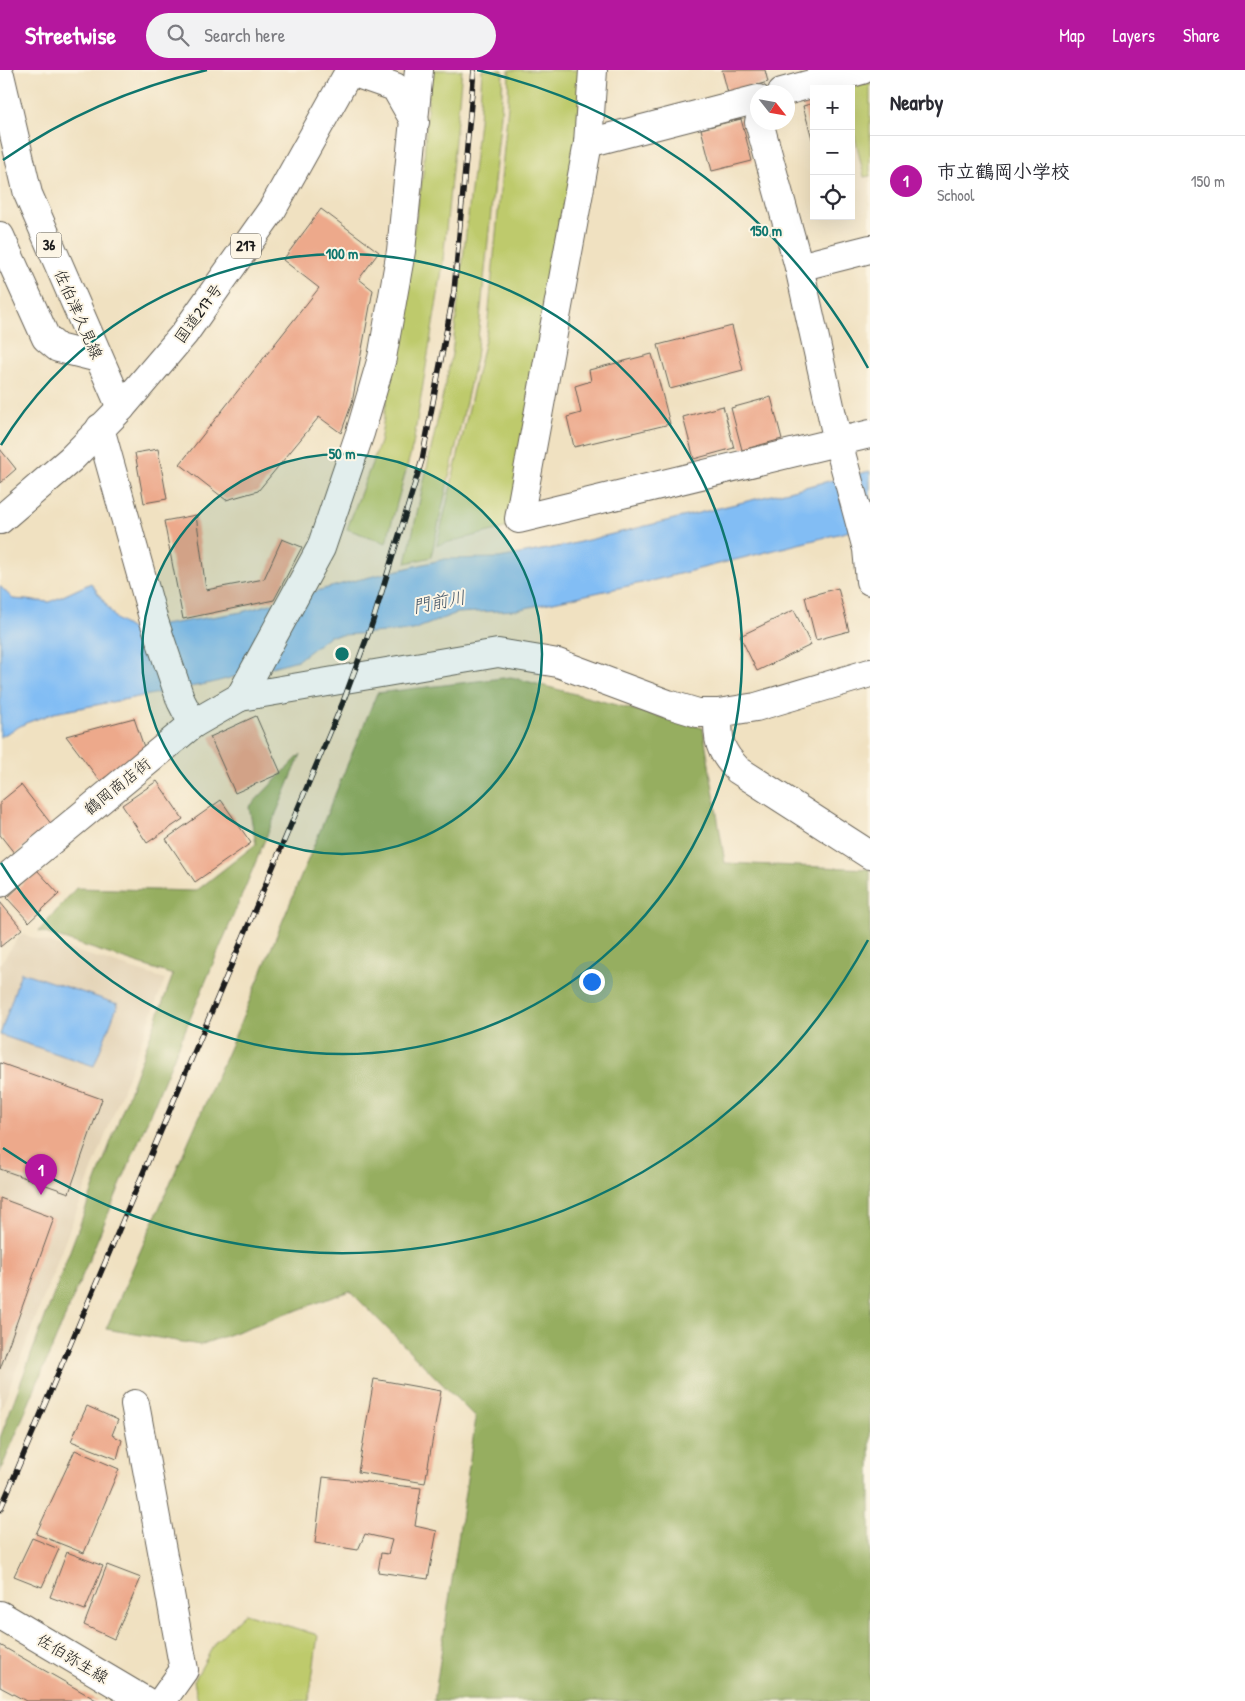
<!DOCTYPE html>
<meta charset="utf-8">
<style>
:root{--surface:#fff;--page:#f2f2f3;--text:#2b2b33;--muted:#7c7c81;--line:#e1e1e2;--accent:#b5179e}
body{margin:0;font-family:"Patrick Hand","Klee One",sans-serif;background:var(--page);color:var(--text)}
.controls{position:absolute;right:15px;top:15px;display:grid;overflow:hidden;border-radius:0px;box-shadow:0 5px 20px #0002}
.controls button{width:45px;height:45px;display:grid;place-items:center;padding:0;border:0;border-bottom:1px solid var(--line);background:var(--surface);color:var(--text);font:25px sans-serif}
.compass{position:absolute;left:750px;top:15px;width:45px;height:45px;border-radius:50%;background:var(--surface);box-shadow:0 5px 20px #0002;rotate:121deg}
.you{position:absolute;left:591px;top:911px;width:18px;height:18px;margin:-12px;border:4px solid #fff;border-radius:50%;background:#1a73e8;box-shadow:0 0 0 8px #1a73e833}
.badge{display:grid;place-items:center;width:32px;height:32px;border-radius:50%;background:var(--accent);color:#fff;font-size:16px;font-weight:700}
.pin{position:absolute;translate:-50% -41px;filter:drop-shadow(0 1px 2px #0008)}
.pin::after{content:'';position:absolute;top:26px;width:18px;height:15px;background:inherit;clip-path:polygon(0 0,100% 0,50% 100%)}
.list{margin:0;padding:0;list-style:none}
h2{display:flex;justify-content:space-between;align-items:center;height:65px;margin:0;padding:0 20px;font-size:21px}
h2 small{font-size:16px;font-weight:400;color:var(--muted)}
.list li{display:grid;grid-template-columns:32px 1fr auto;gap:15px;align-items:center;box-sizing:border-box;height:90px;padding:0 20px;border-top:1px solid var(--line)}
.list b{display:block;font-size:19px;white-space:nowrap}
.list p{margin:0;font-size:16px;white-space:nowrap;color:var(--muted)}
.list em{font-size:16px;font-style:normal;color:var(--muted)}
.icon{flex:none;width:28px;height:28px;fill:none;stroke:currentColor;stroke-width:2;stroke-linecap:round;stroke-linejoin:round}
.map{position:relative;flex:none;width:870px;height:1631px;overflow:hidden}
header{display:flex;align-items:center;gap:30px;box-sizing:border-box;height:70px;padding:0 25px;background:var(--accent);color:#fff}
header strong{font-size:24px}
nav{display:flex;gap:28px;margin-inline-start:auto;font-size:18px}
.search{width:350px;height:45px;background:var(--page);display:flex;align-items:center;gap:12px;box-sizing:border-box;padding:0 18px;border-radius:28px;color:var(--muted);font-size:19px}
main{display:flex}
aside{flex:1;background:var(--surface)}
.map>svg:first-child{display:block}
.built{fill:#e2d1b4}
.green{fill:#beca6c;stroke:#6d7344}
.forest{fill:#96ae60;stroke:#59653e}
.water{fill:#82bdf4;stroke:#4f6c88}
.building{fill:#eda98b}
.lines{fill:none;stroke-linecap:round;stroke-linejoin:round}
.minor-casing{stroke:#666156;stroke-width:30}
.tertiary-casing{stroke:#666156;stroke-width:30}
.secondary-casing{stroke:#666156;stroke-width:30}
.primary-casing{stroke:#666156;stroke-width:30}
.trunk-casing{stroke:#666156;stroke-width:30}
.minor{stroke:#fff;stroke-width:28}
.tertiary{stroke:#fff;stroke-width:28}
.secondary{stroke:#fff;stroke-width:28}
.primary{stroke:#fff;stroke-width:28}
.trunk{stroke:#fff;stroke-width:28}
.rail-casing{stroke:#1c1c1c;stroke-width:5.5}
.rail{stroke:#fcf5e5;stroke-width:4;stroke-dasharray:11;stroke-linecap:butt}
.ring{fill:none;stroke:#0f766e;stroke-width:2.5}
.labels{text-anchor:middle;stroke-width:4;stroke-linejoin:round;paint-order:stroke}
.shield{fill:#fcf5e5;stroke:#5f5d58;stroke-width:1}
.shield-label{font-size:15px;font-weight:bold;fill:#1c1c1c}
.street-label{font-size:16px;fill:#1c1c1c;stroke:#fcf5e5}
.water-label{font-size:18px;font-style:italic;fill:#405468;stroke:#fcf5e5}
.centre{fill:#0f766e;stroke:#fcf5e5;stroke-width:2.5}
.ring-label{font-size:15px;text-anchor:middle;font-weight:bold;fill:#0f766e;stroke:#fcf5e5;stroke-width:4;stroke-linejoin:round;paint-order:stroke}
</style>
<header>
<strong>Streetwise</strong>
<div class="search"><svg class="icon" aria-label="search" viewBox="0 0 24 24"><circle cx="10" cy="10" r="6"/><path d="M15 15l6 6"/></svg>Search here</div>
<nav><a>Map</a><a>Layers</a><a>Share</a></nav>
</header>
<main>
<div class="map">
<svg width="870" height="1631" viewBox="0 0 870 1631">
<rect width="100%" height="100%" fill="#fcf5e5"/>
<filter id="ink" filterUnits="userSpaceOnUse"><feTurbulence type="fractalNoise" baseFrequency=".02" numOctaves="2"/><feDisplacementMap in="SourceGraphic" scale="10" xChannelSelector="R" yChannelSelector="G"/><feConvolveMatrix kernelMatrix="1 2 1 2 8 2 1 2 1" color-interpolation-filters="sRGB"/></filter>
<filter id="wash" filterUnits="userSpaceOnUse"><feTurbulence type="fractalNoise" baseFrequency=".0096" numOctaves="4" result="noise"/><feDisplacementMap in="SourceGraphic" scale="20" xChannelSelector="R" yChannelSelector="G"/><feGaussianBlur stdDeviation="1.12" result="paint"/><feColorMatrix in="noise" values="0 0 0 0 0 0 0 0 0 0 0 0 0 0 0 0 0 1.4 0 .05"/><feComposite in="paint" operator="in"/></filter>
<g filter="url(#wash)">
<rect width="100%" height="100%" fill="#f0e1c1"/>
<path class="built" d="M 21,864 L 165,909 L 0,1342 L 0,894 Z"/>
<g class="green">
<path d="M 430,0 L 462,0 L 442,200 L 413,375 L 386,473 L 347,459 L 380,372 L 423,103 Z"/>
<path d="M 482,0 L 503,0 L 501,44 L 476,288 L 431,487 L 406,493 L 452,284 L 479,51 Z"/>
<path d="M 509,0 L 586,0 L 580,76 L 509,457 L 437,475 L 487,261 L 508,35 Z"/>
<path d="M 870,13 L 870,106 L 864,107 L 851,49 L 851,19 L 848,19 Z"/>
<path d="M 245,1543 L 318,1565 L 309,1631 L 198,1631 L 194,1611 L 216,1571 Z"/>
</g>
<g class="forest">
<path d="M 511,607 L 703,658 L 725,793 L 870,799 L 870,1631 L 434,1631 L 476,1348 L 350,1221 L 200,1275 L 106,1259 L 237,961 L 377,623 Z"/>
<path d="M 301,684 L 0,1402 L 0,1368 L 173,905 L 39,861 L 76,818 L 196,821 L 256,774 L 249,737 Z"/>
</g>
<g class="water">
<path d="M 870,401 L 870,456 L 651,511 L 516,540 L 457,543 L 413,560 L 329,566 L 298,590 L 211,613 L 54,643 L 26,653 L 0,667 L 0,516 L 13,529 L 50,532 L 91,513 L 116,549 L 133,560 L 242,542 L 349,512 L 445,489 L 499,488 L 568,475 Z"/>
<path d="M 21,902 L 118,934 L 94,996 L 0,965 Z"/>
</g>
<g id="blocks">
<g class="building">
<path d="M 722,0 L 765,0 L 768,12 L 728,23 Z"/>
<path d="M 814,33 L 814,72 L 813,72 L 803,36 Z"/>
<path d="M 741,49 L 752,91 L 712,101 L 701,59 Z"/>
<path d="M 321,139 L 379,182 L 359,209 L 373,220 L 352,333 L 341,363 L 319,347 L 258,421 L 226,430 L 180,394 L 319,218 L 283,190 Z"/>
<path d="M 732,256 L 743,300 L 670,319 L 658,275 Z"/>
<path d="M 652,284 L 670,354 L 574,377 L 567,347 L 581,343 L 575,316 L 591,311 L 589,300 Z"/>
<path d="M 771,327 L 782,369 L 742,380 L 731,338 Z"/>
<path d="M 723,336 L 734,378 L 694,389 L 683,347 Z"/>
<path d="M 0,379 L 16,399 L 0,413 Z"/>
<path d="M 158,379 L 167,429 L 144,433 L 135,383 Z"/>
<path d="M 196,445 L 206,520 L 264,509 L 282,469 L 302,477 L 274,530 L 183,549 L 164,451 Z"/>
<path d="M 838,518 L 849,561 L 816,570 L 805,527 Z"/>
<path d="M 794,540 L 811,575 L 757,601 L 740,566 Z"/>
<path d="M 256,646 L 281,703 L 235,723 L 210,667 Z"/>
<path d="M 134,648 L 145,680 L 100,711 L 66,666 Z"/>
<path d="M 157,711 L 183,749 L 147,773 L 122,735 Z"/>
<path d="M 21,715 L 52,755 L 15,784 L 0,765 L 0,732 Z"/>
<path d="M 221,730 L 251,773 L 195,812 L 166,769 Z"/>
<path d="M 37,800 L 59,824 L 29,852 L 7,828 Z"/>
<path d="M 0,832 L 22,859 L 0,877 Z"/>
<path d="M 0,993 L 102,1029 L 69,1123 L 0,1099 Z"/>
<path d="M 0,1128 L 54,1148 L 0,1299 Z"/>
<path d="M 374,1309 L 441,1321 L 425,1413 L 358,1402 Z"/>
<path d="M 87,1336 L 118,1350 L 112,1365 L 122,1370 L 117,1389 L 71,1371 Z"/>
<path d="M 75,1380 L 119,1399 L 84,1483 L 36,1464 Z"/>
<path d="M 323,1407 L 421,1418 L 415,1456 L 437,1461 L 428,1509 L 378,1502 L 381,1483 L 388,1484 L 392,1470 L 365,1464 L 358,1480 L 315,1473 Z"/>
<path d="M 32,1468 L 59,1479 L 42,1517 L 14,1506 Z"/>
<path d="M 67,1482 L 103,1496 L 85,1540 L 50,1527 Z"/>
<path d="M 107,1495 L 141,1508 L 114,1569 L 84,1555 Z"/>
<path d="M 0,1575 L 98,1631 L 26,1631 L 0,1617 Z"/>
</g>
</g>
</g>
<g filter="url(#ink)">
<use href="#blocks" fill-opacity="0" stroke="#666156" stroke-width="1"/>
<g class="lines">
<defs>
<g id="minor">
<path d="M 593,0 L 588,73 L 519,449 L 870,364"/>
<path d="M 782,22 L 862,0"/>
<path d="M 759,52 L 799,197 L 838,372 L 867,479 L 870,511"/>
<path d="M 588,73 L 758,29"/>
<path d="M 0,166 L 46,268 L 58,278 L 98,288"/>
<path d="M 799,197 L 870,179"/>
<path d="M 100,358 L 154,551 L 181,631 L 193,654"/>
<path d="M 718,643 C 718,671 718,679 738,700 L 870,785"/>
<path d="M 0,813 L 193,654 L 240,627"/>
<path d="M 135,1334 L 184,1600 L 162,1631"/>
</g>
<g id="tertiary">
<path d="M 349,1 L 395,17 L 415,52"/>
<path d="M 240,627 L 321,478 L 360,363 L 382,288 L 401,181 L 419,0"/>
<path d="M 240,627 L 498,583 L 558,593 L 668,634 L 698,643 L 718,643 L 756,637 L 870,603"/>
</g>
<path id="secondary" d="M 0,1545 L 145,1631"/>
<path id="primary" d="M 0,5 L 28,124 L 121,338"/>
<path id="trunk" d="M 0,450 L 71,389 L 121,338 L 184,264 L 273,138 L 350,0"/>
</defs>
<use href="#minor" class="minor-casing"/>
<use href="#tertiary" class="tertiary-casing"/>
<use href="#secondary" class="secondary-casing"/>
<use href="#primary" class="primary-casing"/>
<use href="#trunk" class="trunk-casing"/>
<use href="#minor" class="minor"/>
<use href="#tertiary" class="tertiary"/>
<use href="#secondary" class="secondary"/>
<use href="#primary" class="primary"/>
<use href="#trunk" class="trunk"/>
<defs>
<path id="rail" d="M 0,1440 L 343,632 L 372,554 L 422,390 L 454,221 L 474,0"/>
</defs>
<use href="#rail" class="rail-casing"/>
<use href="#rail" class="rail"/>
</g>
</g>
<circle cx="342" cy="584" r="200" fill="#0f766e" fill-opacity=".12"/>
<g class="ring">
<circle cx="342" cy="584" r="200"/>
<path d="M1 375A400 400 0 1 1 1 793"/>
<path d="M868 870A599 599 0 0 1 3 1078M3 90A599 599 0 0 1 207 0M477 0A599 599 0 0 1 868 298"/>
</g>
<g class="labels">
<g class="shield">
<rect x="36.5" y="162.5" width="25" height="25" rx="4"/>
<rect x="231" y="163.5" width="30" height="25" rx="4"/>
</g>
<g class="shield-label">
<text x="49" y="180">36</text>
<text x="246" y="181">217</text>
</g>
<g class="street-label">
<text transform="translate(198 243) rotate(-54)" y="6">国道217号</text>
<text transform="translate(79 244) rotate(66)" y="6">佐伯津久見線</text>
<text transform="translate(117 716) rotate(-39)" y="6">鶴岡商店街</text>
<text transform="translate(73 1588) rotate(31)" y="6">佐伯弥生線</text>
</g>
<g class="water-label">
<text transform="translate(439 532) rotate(-11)" y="6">門前川</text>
</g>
</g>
<circle cx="342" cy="584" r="8" class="centre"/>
<g class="ring-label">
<text x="766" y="166">150 m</text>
<text x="342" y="189">100 m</text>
<text x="342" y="389">50 m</text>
</g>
</svg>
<div class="controls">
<button>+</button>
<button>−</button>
<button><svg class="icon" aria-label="locate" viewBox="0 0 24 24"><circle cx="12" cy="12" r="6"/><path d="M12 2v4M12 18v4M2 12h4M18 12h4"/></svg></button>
</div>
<svg class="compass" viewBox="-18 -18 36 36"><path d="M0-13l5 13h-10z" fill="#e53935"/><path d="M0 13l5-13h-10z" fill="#7c7c81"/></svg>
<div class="you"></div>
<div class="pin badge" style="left:41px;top:1125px">1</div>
</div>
<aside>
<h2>Nearby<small></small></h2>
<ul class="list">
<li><span class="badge">1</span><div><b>市立鶴岡小学校</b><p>School</p></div><em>150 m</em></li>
</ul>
</aside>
</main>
